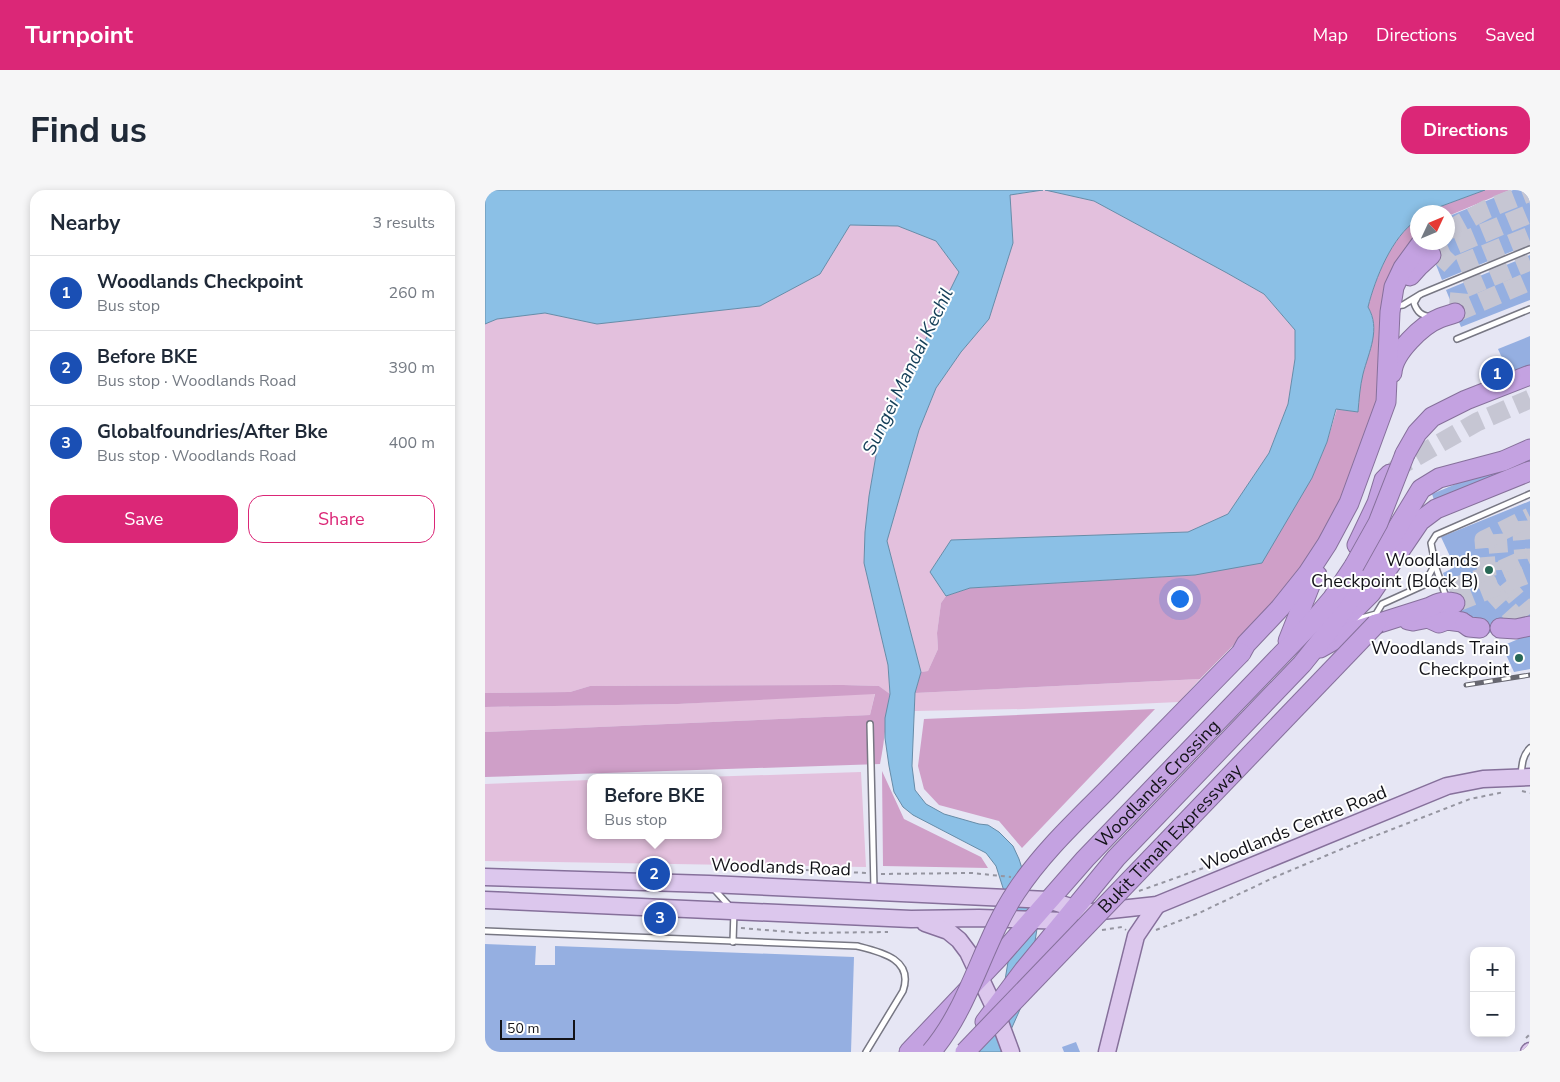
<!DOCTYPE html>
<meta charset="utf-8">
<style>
:root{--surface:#fff;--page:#f6f6f7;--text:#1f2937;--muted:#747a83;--line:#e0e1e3;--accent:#db2777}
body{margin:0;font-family:"Nunito Sans",sans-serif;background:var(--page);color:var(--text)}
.controls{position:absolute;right:15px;bottom:15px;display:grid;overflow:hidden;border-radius:10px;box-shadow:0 2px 8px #0003}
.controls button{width:45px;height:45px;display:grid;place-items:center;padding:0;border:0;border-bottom:1px solid var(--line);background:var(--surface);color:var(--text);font:25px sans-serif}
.compass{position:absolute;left:925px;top:15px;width:45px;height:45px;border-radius:50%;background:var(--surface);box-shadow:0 2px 8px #0003;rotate:46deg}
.scale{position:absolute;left:15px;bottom:12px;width:75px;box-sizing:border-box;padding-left:5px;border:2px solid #131318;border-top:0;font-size:14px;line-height:18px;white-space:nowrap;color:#131318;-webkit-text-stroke:4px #fff;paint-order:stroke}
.you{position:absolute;left:694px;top:408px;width:18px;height:18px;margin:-12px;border:4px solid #fff;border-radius:50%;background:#1a73e8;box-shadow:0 0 0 8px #1a73e833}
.badge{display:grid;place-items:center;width:32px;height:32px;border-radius:50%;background:var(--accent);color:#fff;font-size:16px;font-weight:700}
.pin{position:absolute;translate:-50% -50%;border:2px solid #fff;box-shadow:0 1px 5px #0006}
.popup{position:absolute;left:102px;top:584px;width:135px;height:65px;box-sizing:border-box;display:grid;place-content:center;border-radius:10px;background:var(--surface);filter:drop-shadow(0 1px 4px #0005);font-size:16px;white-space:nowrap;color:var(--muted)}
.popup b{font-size:19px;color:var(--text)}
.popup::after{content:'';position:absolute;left:50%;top:100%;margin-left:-10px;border:10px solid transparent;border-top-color:var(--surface)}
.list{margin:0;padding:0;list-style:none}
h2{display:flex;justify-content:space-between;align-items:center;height:65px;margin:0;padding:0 20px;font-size:21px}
h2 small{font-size:16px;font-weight:400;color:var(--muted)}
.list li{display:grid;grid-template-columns:32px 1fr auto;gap:15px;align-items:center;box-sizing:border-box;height:75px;padding:0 20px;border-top:1px solid var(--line)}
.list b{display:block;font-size:19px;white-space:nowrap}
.list p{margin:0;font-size:16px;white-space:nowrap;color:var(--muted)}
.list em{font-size:16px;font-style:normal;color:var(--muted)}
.actions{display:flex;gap:10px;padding:15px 20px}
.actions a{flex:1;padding:11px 0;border:1px solid var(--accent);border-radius:15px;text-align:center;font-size:18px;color:var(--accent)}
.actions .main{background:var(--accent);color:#fff}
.map{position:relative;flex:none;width:1045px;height:862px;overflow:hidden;border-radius:15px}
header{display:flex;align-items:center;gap:30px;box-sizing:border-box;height:70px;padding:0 25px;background:var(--accent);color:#fff}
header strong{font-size:24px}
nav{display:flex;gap:28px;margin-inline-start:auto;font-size:18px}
.intro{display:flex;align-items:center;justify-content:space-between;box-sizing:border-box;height:120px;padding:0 30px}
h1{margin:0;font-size:35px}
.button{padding:12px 22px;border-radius:15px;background:var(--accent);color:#fff;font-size:18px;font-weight:700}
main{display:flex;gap:30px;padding:0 30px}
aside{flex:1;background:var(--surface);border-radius:15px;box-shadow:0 2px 8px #0003}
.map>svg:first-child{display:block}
.green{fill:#e3c0dd}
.forest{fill:#cf9fc8}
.water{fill:#8bc0e6;stroke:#678ca8}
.building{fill:#95afe1}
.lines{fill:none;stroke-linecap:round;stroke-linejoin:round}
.highway-tunnel{stroke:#c6c6d3;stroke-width:19;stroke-dasharray:19 9;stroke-linecap:butt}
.lane-casing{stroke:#777783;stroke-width:8}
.primary-casing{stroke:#86709b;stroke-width:19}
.highway-casing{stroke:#86709b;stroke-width:21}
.path{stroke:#9595a0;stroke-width:2;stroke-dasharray:4 4;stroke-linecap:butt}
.lane{stroke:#fff;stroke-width:5}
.primary{stroke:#dcc7ed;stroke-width:16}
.highway{stroke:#c4a2e1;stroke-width:19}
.rail-casing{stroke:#676770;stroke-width:5}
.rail{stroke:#fff;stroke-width:3;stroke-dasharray:9;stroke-linecap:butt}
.highway-bridge-casing{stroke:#86709b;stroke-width:21;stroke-linecap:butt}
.highway-bridge{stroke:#c4a2e1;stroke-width:19}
.poi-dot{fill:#286856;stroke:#fff;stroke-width:2}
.labels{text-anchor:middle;stroke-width:4;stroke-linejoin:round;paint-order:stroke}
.poi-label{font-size:18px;fill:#131318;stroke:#fff;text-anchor:end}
.street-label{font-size:18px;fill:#131318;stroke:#fff}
.water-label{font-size:19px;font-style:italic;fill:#143e58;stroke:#fff}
</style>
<header>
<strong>Turnpoint</strong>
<nav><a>Map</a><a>Directions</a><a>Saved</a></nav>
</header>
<div class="intro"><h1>Find us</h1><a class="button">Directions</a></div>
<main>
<aside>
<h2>Nearby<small>3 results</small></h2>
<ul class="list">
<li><span class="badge" style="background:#1a4fb4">1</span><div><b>Woodlands Checkpoint</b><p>Bus stop</p></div><em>260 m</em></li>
<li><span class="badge" style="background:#1a4fb4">2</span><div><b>Before BKE</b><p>Bus stop · Woodlands Road</p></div><em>390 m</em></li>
<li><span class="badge" style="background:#1a4fb4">3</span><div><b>Globalfoundries/After Bke</b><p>Bus stop · Woodlands Road</p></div><em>400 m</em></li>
</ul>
<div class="actions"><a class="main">Save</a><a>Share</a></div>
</aside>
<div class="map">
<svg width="1045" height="862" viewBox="0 0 1045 862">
<rect width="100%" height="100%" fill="#e6e6f4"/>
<g class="green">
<path d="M 560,0 L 609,11 L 742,83 L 779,104 L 810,140 L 810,169 L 803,214 L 784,263 L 743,324 L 703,342 L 466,350 L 445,382 L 461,406 L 456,413 L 452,443 L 453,459 L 443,481 L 436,482 L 402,351 L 434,240 L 451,198 L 476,162 L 504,128 L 528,53 L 525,5 Z"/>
<path d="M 365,35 L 413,36 L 451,51 L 474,82 L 395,242 L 384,306 L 380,342 L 379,373 L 403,475 L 405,504 L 394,496 L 358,495 L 105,496 L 85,502 L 0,503 L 0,134 L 12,129 L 60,123 L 112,134 L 275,116 L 335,84 Z"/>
<path d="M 715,489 L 694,512 L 539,519 L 429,521 L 430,503 Z"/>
<path d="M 390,503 L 385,525 L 0,542 L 0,517 L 193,514 Z"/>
<path d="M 376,582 L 381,677 L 0,671 L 0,594 L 105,590 L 105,645 L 233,645 L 233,588 L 189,588 Z"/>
</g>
<g class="forest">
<path d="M 1000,0 L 1025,0 L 963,26 L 962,22 L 945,22 L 954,17 Z"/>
<path d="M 932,30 L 932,52 L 916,77 L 900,176 L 885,247 L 835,352 L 784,419 L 715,489 L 430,503 L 436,482 L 443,481 L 453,459 L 452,443 L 456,413 L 461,406 L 485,398 L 710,385 L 827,288 L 842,252 L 852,219 L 873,222 C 874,210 875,198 877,186 C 882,162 897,140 883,117 C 890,89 907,46 932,30 Z"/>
<path d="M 358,495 L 394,496 L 405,504 C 401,527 400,550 395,574 L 0,587 L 0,542 L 385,525 L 390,504 L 193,514 L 0,517 L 0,503 L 85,502 L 105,496 Z"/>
<path d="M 670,519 L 537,658 L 514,631 L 454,615 L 439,599 L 433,576 L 439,529 Z"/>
<path d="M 397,581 L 419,629 L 496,667 L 503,678 L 398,676 Z"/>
</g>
<g class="water">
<path d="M 0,0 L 558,0 L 525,5 L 528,53 L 504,129 L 476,162 L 451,198 L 434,240 L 402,351 L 436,482 L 430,503 L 427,576 L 430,600 L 441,614 L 459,624 L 494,634 L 503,635 L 514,642 L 528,656 L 534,669 L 549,716 L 552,739 L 541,806 L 516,862 L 492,862 L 519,796 L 528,742 L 526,723 L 511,676 L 501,663 L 428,625 L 418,617 L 409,602 L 404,576 L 400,548 L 400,528 L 405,504 L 403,475 L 379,373 L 380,342 L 384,306 L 395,242 L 474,82 L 451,51 L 413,36 L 365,35 L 335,84 L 275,116 L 112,134 L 60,123 L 12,129 L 0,134 Z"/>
<path d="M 560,0 L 1000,0 L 954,17 L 945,22 L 932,22 L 932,30 C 907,46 890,89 883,117 C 896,139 884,161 878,184 C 875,196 874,210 873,222 L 851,219 L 842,252 L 827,288 L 777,373 L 710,385 L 485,398 L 461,406 L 445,382 L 466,350 L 703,342 L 743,324 L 784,263 L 803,214 L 810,169 L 810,140 L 779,104 L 742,83 L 609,11 Z"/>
</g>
<g class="building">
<path d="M 1028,0 L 1045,0 L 1045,54 L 957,90 L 942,52 L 962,52 L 962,27 Z"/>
<path d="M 1045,65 L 1045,110 L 976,137 L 961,100 Z"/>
<path d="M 1045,146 L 1045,180 L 1026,188 L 1013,159 Z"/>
<path d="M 1045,263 L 1045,273 L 950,313 L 947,304 Z"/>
<path d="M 1045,311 L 1045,426 L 999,445 L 978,435 L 958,383 L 970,377 L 956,347 Z"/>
<path d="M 1045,444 L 1045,479 L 1029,482 L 1017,456 Z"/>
<path d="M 0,754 L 51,756 L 50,775 L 70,775 L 70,756 L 369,767 L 366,862 L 0,862 Z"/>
<path d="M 591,852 L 595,862 L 579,862 L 577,857 Z"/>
</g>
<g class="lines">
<g class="highway-tunnel">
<path d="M 962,41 L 1002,19 L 1045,2"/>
<path d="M 952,62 L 968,77 L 1045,46"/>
<path d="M 946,65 L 1044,24 L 1045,25"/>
<path d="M 973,122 L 975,100 L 1045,71"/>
<path d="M 970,123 L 1045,91"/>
<path d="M 908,282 L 913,277 L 992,232 L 1045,209"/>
<path d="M 1036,331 L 1039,369"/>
<path d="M 1012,344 L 1015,380"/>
<path d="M 1002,386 L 999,350 L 1045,327"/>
<path d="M 1019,393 L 1045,424"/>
<path d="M 964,399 L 1002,386 L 1045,367"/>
<path d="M 1005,399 L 1032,429 L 1045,425"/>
<path d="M 970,413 L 1045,383"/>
</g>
<defs>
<g id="lane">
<path d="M 932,108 L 929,113 C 932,122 936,125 945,127"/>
<path d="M 911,116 L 918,115 L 936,104 L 1045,59"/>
<path d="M 972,149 L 1045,119"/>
<path d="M 950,375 L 961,407"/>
<path d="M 869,430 L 891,424 L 897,414 L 939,395 L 950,374 L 946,353 L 951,345 L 1045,304"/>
<path d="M 385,534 L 389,698"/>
<path d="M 1036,586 C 1037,575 1037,566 1045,558"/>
<path d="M 228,698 L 249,721 L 248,752"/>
<path d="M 0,741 L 372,756 C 396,762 429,769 418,801 L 381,862"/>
</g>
<g id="primary">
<path d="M 0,687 L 224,694 L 563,710 L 589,718 L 598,723 L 672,715 L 962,596 L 998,589 L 1045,587"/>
<path d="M 0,710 L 426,729 L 494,728 L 580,731"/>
<path d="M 440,733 L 463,741 L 474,750 L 483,762 L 510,819 L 526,862"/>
<path d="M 622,862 L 651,746 L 672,715"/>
<path d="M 1044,862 L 1045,861"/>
</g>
<g id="highway">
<path d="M 925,86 L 934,76 L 946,65"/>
<path d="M 907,183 C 908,163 937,135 955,128 C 960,126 965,125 970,123"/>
<path d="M 920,264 L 932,243 L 947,227 L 981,210 L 1045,185"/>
<path d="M 872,355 L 892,313 L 899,290 L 905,284"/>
<path d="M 861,428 L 886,403 L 935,331 L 951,319 L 1045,281"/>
<path d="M 923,430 L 928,431 L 943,428 L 954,433 L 962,430 L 977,432"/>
<path d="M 980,434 L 984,437 L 995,438"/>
<path d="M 1015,438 L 1031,439 L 1045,436"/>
<path d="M 803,451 L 826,393 L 832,385"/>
<path d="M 835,458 L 860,444 L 945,417 C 954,412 960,411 970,413"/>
<path d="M 756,463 L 761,454 L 795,418 L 823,383 L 842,354 L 864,313 L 901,212 L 905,122 L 909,97 L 918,78 L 937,52"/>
<path d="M 500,832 L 539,780 L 631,668 L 817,474 L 842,443 L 894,368 L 936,299 L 954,288 L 1018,271 L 1045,259"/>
<path id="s1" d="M 424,862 L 515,766 L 600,669 L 824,436 L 847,409 L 869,376"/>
</g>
</defs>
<use href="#lane" class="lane-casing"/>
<use href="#primary" class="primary-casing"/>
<use href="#highway" class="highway-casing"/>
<g class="path">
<path d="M 1037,601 L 1045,603"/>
<path d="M 321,680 L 381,683"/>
<path d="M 396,684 L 487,683 L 526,687"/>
<path d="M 654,701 L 772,659"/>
<path d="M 256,738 L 317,743 L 403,742"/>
<path d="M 617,740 L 637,737 L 641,740"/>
<path d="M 671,740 L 712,724 L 790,687 L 864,656 L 985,609 L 1019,602"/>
<path d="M 1041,848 L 1045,844"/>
</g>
<use href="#lane" class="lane"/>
<use href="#primary" class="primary"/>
<use href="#highway" class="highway"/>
<defs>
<path id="rail" d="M 981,495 L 1045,485"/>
</defs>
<use href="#rail" class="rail-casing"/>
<use href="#rail" class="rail"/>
<defs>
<g id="highway-bridge">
<path d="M 869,376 L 893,333 L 920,264"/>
<path d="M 446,862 C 486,815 497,753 531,702 C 556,664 589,633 621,601 C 666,555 711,509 756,463"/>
<path id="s2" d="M 480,862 L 891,434"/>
</g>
</defs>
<use href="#highway-bridge" class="highway-bridge-casing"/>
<use href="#highway-bridge" class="highway-bridge"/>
</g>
<g class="poi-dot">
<circle cx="1004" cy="380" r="5"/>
<circle cx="1034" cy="468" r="5"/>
</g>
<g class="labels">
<g class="poi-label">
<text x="994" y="376">Woodlands<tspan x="994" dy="21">Checkpoint (Block B)</tspan></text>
<text x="1024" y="464">Woodlands Train<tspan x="1024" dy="21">Checkpoint</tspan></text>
</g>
<g class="street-label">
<text dy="6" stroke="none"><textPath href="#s1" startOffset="366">Woodlands Crossing</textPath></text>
<text transform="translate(809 638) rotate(-22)" y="6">Woodlands Centre Road</text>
<text dy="6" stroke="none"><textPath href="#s2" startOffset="296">Bukit Timah Expressway</textPath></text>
<text transform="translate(296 677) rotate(2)" y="6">Woodlands Road</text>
</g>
<g class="water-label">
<text transform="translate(422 181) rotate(-64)" y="7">Sungei Mandai Kechil</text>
</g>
</g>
</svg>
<div class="controls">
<button>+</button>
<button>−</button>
</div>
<svg class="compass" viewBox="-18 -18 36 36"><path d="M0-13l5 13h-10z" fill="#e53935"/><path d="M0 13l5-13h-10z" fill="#747a83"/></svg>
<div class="scale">50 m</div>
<div class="you"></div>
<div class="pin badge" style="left:1012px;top:184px;background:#1a4fb4">1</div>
<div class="pin badge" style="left:169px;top:684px;background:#1a4fb4">2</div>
<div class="popup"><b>Before BKE</b>Bus stop</div>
<div class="pin badge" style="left:175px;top:728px;background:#1a4fb4">3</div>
</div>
</main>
